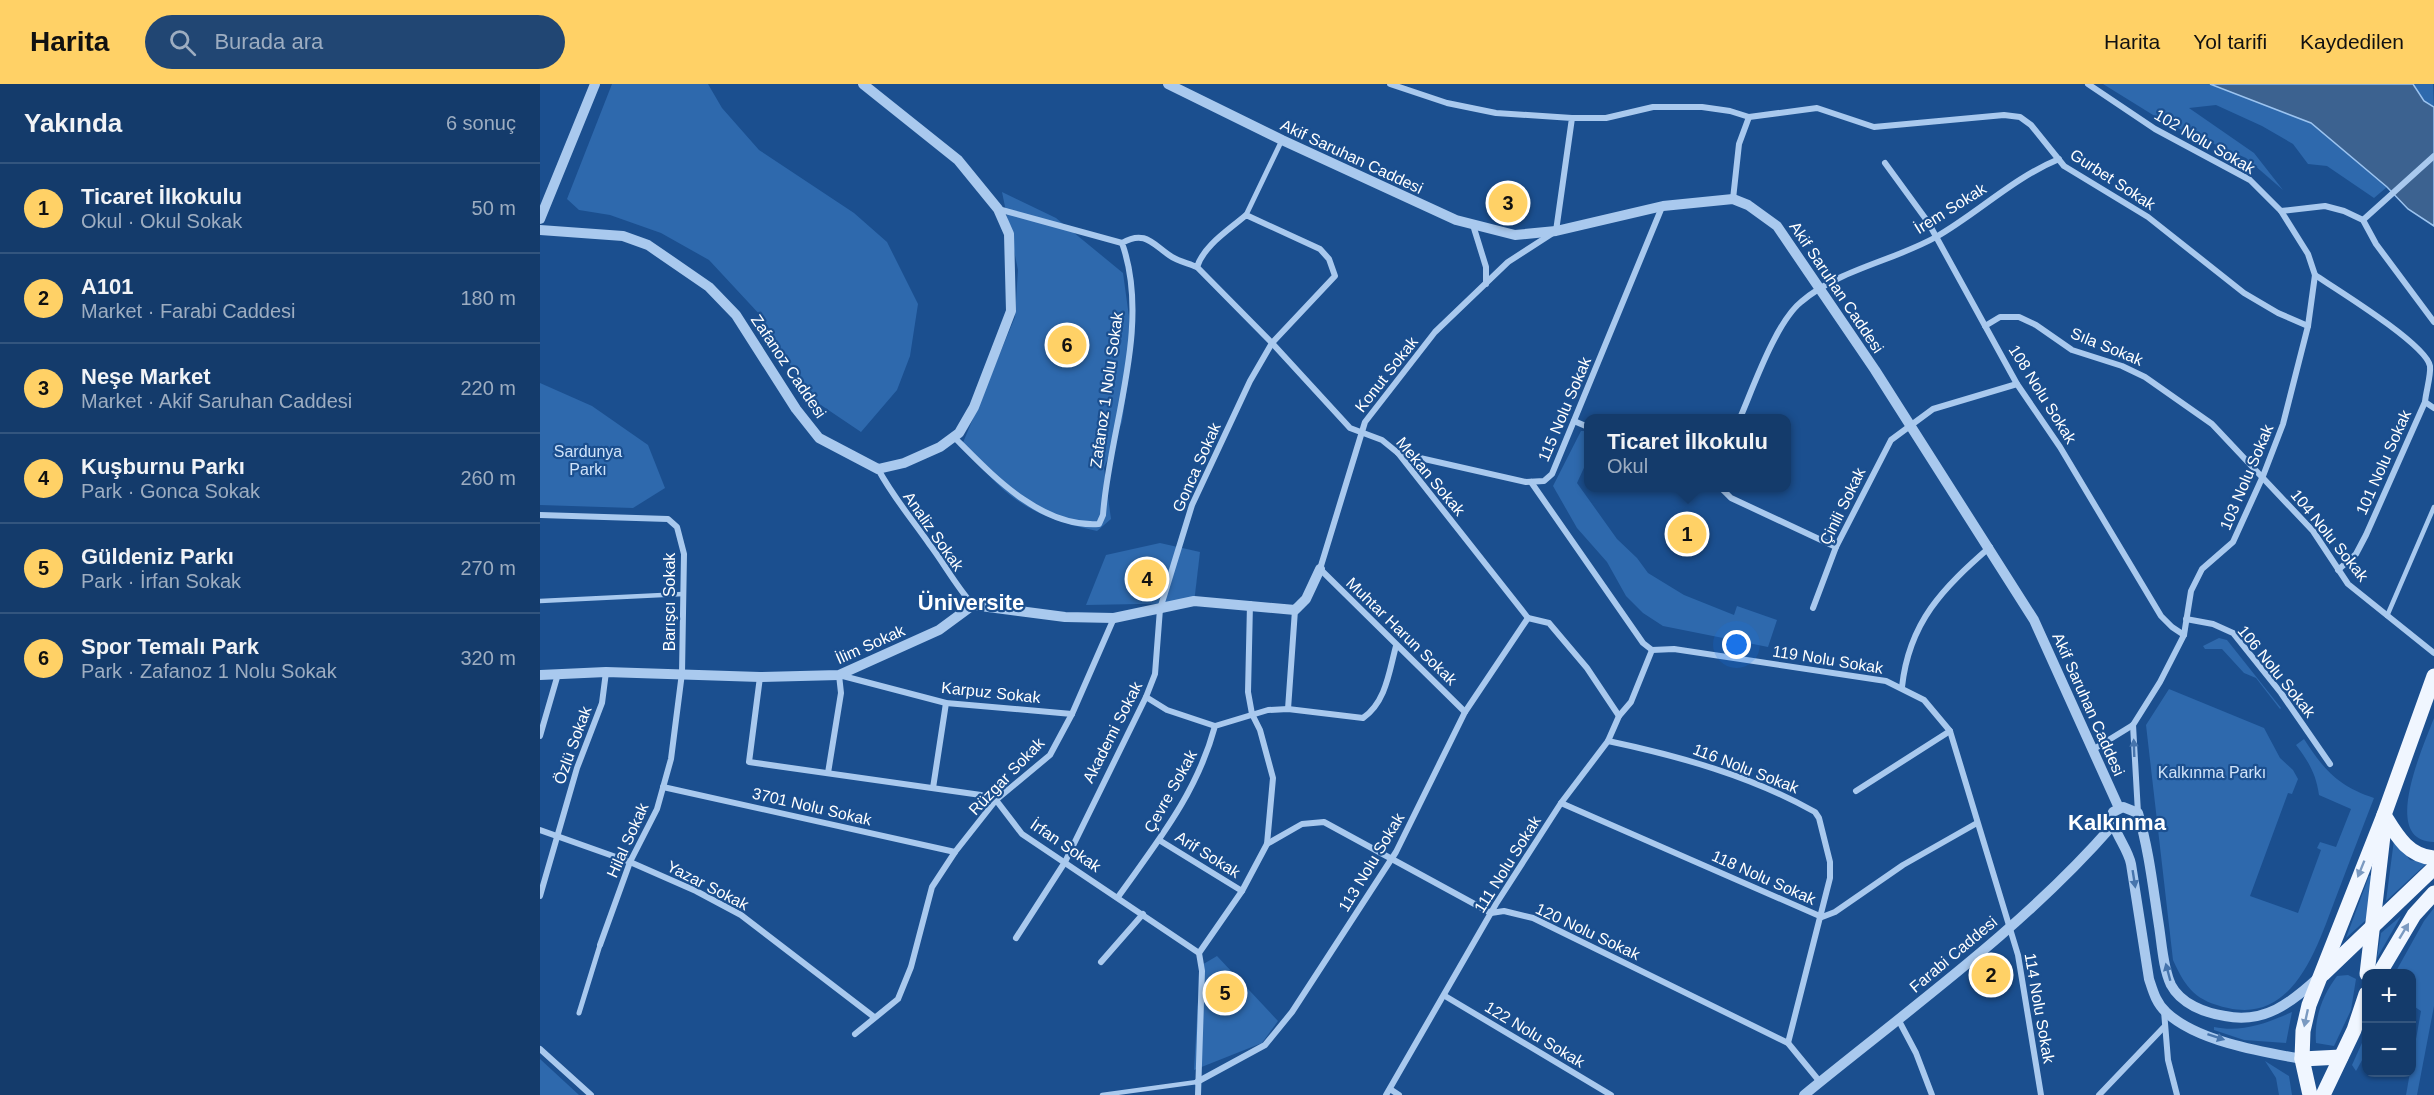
<!DOCTYPE html>
<html lang="tr">
<meta charset="utf-8">
<style>
:root{--surface:#143b6b;--page:#214673;--text:#f1f3f6;--muted:#9dadc1;--line:#33557e;--accent:#ffd166}
body{margin:0;font-family:Arial,sans-serif;background:var(--page);color:var(--text)}
.controls{position:absolute;right:18px;bottom:18px;display:grid;overflow:hidden;border-radius:12px;box-shadow:0 2px 4px #0004}
.controls button{width:54px;height:54px;display:grid;place-items:center;padding:0;border:0;border-bottom:2px solid var(--line);background:var(--surface);color:var(--text);font:30px sans-serif}
.you{position:absolute;left:1197px;top:561px;width:21px;height:21px;margin:-15px;border:4px solid #fff;border-radius:50%;background:#1a73e8;box-shadow:0 0 0 9px #1a73e833}
.badge{display:grid;place-items:center;width:39px;height:39px;border-radius:50%;background:var(--accent);color:#111;font-size:20px;font-weight:700}
.pin{position:absolute;translate:-50% -50%;border:3px solid #fff;box-shadow:0 2px 6px #0006}
.popup{position:absolute;left:1044px;top:330px;width:207px;height:78px;box-sizing:border-box;display:grid;place-content:center;border-radius:12px;background:var(--surface);filter:drop-shadow(0 2px 4px #0005);font-size:20px;white-space:nowrap;color:var(--muted)}
.popup b{font-size:22px;color:var(--text)}
.popup::after{content:'';position:absolute;left:50%;top:100%;margin-left:-12px;border:12px solid transparent;border-top-color:var(--surface)}
.list{margin:0;padding:0;list-style:none}
h2{display:flex;justify-content:space-between;align-items:center;height:78px;margin:0;padding:0 24px;font-size:26px}
h2 small{font-size:20px;font-weight:400;color:var(--muted)}
.list li{display:grid;grid-template-columns:39px 1fr auto;gap:18px;align-items:center;box-sizing:border-box;height:90px;padding:0 24px;border-top:2px solid var(--line)}
.list b{display:block;font-size:22px;white-space:nowrap}
.list p{margin:0;font-size:20px;white-space:nowrap;color:var(--muted)}
.list em{font-size:20px;font-style:normal;color:var(--muted)}
.icon{flex:none;width:33px;height:33px;fill:none;stroke:currentColor;stroke-width:2;stroke-linecap:round;stroke-linejoin:round}
.map{position:relative;flex:none;width:1894px;height:1011px;overflow:hidden}
header{display:flex;align-items:center;gap:36px;box-sizing:border-box;height:84px;padding:0 30px;background:var(--accent);color:#111}
header strong{font-size:28px}
nav{display:flex;gap:33px;margin-inline-start:auto;font-size:21px}
.search{width:420px;height:54px;background:var(--page);display:flex;align-items:center;gap:15px;box-sizing:border-box;padding:0 21px;border-radius:33px;color:var(--muted);font-size:22px}
main{display:flex}
aside{flex:1;background:var(--surface)}
.map>svg:first-child{display:block}
.green{fill:#2e69ad}
.water{fill:#3c6290;stroke:#9cc4f0;stroke-width:1.5}
.lines{fill:none;stroke-linecap:round;stroke-linejoin:round}
.service{stroke:#a9c9ee;stroke-width:4.5}
.pedestrian{stroke:#a9c9ee;stroke-width:5}
.minor{stroke:#a9c9ee;stroke-width:6}
.tertiary{stroke:#a9c9ee;stroke-width:10}
.primary{stroke:#f0f6ff;stroke-width:15}
.oneway{fill:#4674ac}
.oneway2{fill:#7b9ac1}
.labels{text-anchor:middle;stroke-width:4.5;stroke-linejoin:round;paint-order:stroke}
.street-label{font-size:16px;fill:#fff;stroke:#1b4f8f}
.park-label{font-size:16px;fill:#cfe3fa;stroke:#1b4f8f}
.district-label{font-size:22px;font-weight:bold;fill:#fff;stroke:#1b4f8f}
</style>
<header>
<strong>Harita</strong>
<div class="search"><svg class="icon" aria-label="search" viewBox="0 0 24 24"><circle cx="10" cy="10" r="6"/><path d="M15 15l6 6"/></svg>Burada ara</div>
<nav><a>Harita</a><a>Yol tarifi</a><a>Kaydedilen</a></nav>
</header>
<main>
<aside>
<h2>Yakında<small>6 sonuç</small></h2>
<ul class="list">
<li><span class="badge">1</span><div><b>Ticaret İlkokulu</b><p>Okul · Okul Sokak</p></div><em>50 m</em></li>
<li><span class="badge">2</span><div><b>A101</b><p>Market · Farabi Caddesi</p></div><em>180 m</em></li>
<li><span class="badge">3</span><div><b>Neşe Market</b><p>Market · Akif Saruhan Caddesi</p></div><em>220 m</em></li>
<li><span class="badge">4</span><div><b>Kuşburnu Parkı</b><p>Park · Gonca Sokak</p></div><em>260 m</em></li>
<li><span class="badge">5</span><div><b>Güldeniz Parkı</b><p>Park · İrfan Sokak</p></div><em>270 m</em></li>
<li><span class="badge">6</span><div><b>Spor Temalı Park</b><p>Park · Zafanoz 1 Nolu Sokak</p></div><em>320 m</em></li>
</ul>
</aside>
<div class="map">
<svg width="1894" height="1011" viewBox="0 0 1894 1011">
<rect width="100%" height="100%" fill="#1b4f8f"/>
<g class="green">
<path d="M 72,0 L 168,0 L 182,24 L 219,66 L 314,129 L 347,158 L 378,220 L 370,272 L 357,306 L 321,348 L 269,313 L 222,233 L 169,176 L 121,149 L 70,131 L 39,126 L 27,115 Z"/>
<path d="M 1563,0 L 1670,0 L 1771,39 L 1847,103 L 1834,114 L 1787,82 L 1768,80 L 1753,60 L 1722,42 L 1676,21 L 1649,24 L 1714,69 L 1743,106 L 1706,74 L 1626,39 Z"/>
<path d="M 1873,0 L 1893,0 L 1894,23 L 1884,17 Z"/>
<path d="M 462,108 L 516,134 L 583,189 L 590,240 L 590,282 L 582,338 L 564,384 L 571,435 L 557,447 C 487,431 468,416 422,361 L 475,233 L 478,186 Z"/>
<path d="M 0,299 L 52,322 L 108,361 L 125,404 L 93,424 L 0,421 Z"/>
<path d="M 1041,347 L 1048,347 L 1048,375 L 1037,399 L 1077,455 L 1097,474 L 1108,489 L 1144,511 L 1194,531 L 1197,522 L 1237,536 L 1228,563 L 1123,542 L 1103,529 L 1086,512 L 1067,478 L 1037,444 L 1013,402 Z"/>
<path d="M 620,459 L 660,468 L 654,519 L 546,521 L 566,471 Z"/>
<path d="M 1679,554 L 1687,556 L 1741,624 L 1740,625 L 1716,594 L 1704,589 L 1682,565 L 1665,565 L 1663,562 Z"/>
<path d="M 1629,605 L 1724,644 L 1740,674 L 1753,686 L 1758,695 L 1752,710 L 1748,709 L 1710,812 L 1758,829 L 1781,766 L 1777,764 L 1780,758 L 1796,763 L 1811,725 L 1779,711 C 1776,690 1769,678 1756,661 L 1764,655 C 1784,686 1798,702 1834,714 C 1822,745 1810,776 1798,808 C 1779,856 1757,940 1688,924 C 1656,917 1646,905 1633,876 L 1606,641 Z"/>
<path d="M 1894,634 L 1894,758 C 1839,758 1884,661 1894,634 Z"/>
<path d="M 1854,756 L 1870,776 L 1887,779 L 1846,817 Z"/>
<path d="M 1832,791 L 1827,835 L 1806,854 L 1829,792 Z"/>
<path d="M 1894,824 L 1894,922 L 1877,1011 L 1866,1011 L 1881,927 L 1872,921 L 1872,890 L 1855,889 L 1884,837 Z"/>
<path d="M 1861,832 L 1837,874 L 1841,849 Z"/>
<path d="M 677,872 L 738,937 L 722,959 L 654,986 L 660,882 Z"/>
<path d="M 1808,891 L 1816,895 L 1811,926 L 1794,962 L 1776,959 C 1774,934 1782,912 1797,892 Z"/>
<path d="M 1752,928 L 1746,959 L 1704,956 L 1674,946 L 1674,943 C 1702,949 1727,939 1752,928 Z"/>
<path d="M 1826,950 L 1826,969 L 1816,987 L 1812,981 Z"/>
<path d="M 0,975 L 39,1011 L 0,1011 Z"/>
<path d="M 1725,977 L 1749,992 L 1752,1011 L 1739,1011 L 1736,994 Z"/>
</g>
<path class="water" d="M 1670,0 L 1873,0 L 1884,17 L 1894,23 L 1894,142 L 1868,125 L 1847,103 L 1771,39 Z"/>
<g class="lines">
<g class="service">
<path d="M 0,517 L 143,510"/>
<path d="M 1847,532 L 1894,423"/>
<path d="M 562,1011 L 657,998"/>
</g>
<g class="pedestrian">
<path d="M 706,131 L 742,56"/>
<path d="M 39,929 L 60,861"/>
</g>
<g class="minor">
<path d="M 850,0 L 907,19 L 956,29 L 1032,34 L 1016,147 L 968,178 L 895,248 L 825,338 L 780,485 L 925,628"/>
<path d="M 1548,0 L 1615,45 L 1710,96 L 1741,127 L 1768,170 L 1775,191 L 1768,242 L 1743,340 L 1723,392 L 1693,458 L 1662,485 L 1651,507 L 1644,551 L 1620,598 L 1593,641 L 1554,665"/>
<path d="M 1032,34 L 1066,34 L 1113,23 L 1162,23 L 1190,27 L 1209,33 L 1277,24 L 1334,43 L 1464,31 L 1480,33 L 1491,41 L 1524,82 L 1608,133 L 1704,209 L 1738,229 L 1768,242"/>
<path d="M 1345,79 L 1388,138 L 1477,300 L 1520,363 L 1621,532 L 1632,543 L 1644,551"/>
<path d="M 1193,115 L 1199,60 L 1209,33"/>
<path d="M 458,125 L 582,159"/>
<path d="M 1741,127 L 1785,122 L 1804,127 L 1823,136 L 1836,160 L 1894,238"/>
<path d="M 1823,136 L 1894,72"/>
<path d="M 933,141 L 946,183 L 946,200"/>
<path d="M 657,183 L 732,259 L 810,344 L 842,356 L 858,369 L 988,534"/>
<path d="M 1775,191 C 1796,205 1886,260 1890,282 C 1891,292 1886,307 1885,318"/>
<path d="M 1445,242 L 1460,233 L 1479,233 L 1496,241 L 1532,266 L 1582,282 L 1605,293 L 1672,340 L 1773,447 L 1808,500 L 1894,569"/>
<path d="M 1200,334 C 1213,304 1236,238 1261,218 C 1298,186 1353,177 1396,153 C 1438,129 1473,94 1519,75"/>
<path d="M 1034,337 L 1048,343"/>
<path d="M 414,353 C 451,390 500,444 559,440 L 563,431 C 569,345 612,243 582,159 C 604,146 612,159 629,171 C 637,177 648,179 657,183 C 664,161 689,146 706,131 L 780,165 L 789,175 L 795,192 L 732,259 L 710,297 L 652,421 L 620,525 L 615,590 L 606,613 L 525,778 L 476,854"/>
<path d="M 858,369 L 986,398 L 1004,397 L 1012,390 L 1122,123"/>
<path d="M 338,385 C 353,413 372,435 390,461 C 405,481 416,502 433,521"/>
<path d="M 991,398 L 1103,559 L 1112,566 L 1134,565 L 1346,597 L 1384,616 L 1410,647 L 1478,871 L 1501,1011"/>
<path d="M 1181,404 L 1191,414 L 1296,463"/>
<path d="M 0,431 L 128,435 L 137,443 L 144,470 L 142,589 L 131,675 L 117,725 L 90,778 L 60,861"/>
<path d="M 1798,486 L 1816,470 L 1826,451 L 1885,318 L 1894,324"/>
<path d="M 1273,524 L 1296,463 L 1351,356 L 1393,325 L 1477,300"/>
<path d="M 988,534 L 1009,539 L 1047,584 L 1079,632"/>
<path d="M 1646,535 L 1673,540 L 1693,549 L 1741,609 L 1790,680"/>
<path d="M 220,593 L 209,678 L 441,711 L 456,716 L 482,750 L 659,869 L 662,887 L 658,1011"/>
<path d="M 1362,603 C 1369,538 1403,504 1450,463"/>
<path d="M 606,613 L 627,626 L 675,642"/>
<path d="M 748,625 L 755,526"/>
<path d="M 1593,641 L 1598,729"/>
<path d="M 0,652 L 18,590"/>
<path d="M 1068,657 C 1139,672 1211,692 1275,728 L 1279,734 L 1290,778 L 1290,794 L 1248,959"/>
<path d="M 288,689 L 301,609 L 299,591 L 406,619 L 532,630"/>
<path d="M 123,703 L 415,768"/>
<path d="M 393,704 L 406,619"/>
<path d="M 1316,707 L 1410,647"/>
<path d="M 1021,719 L 1282,833 L 1295,828 L 1363,781 L 1437,739"/>
<path d="M 0,746 L 90,778 L 156,807 L 201,831 L 334,933"/>
<path d="M 619,756 L 702,807"/>
<path d="M 727,760 L 762,740 L 784,738 L 951,829 L 964,827 L 993,834 L 1248,959 L 1280,998"/>
<path d="M 0,812 L 37,684 L 62,619 L 66,588"/>
<path d="M 578,813 C 618,757 657,709 675,642 L 728,626 L 748,625 L 823,634 C 846,618 849,588 856,562"/>
<path d="M 659,869 L 702,807 L 727,760 L 733,694 L 720,646 L 712,630 L 708,608 L 710,520"/>
<path d="M 561,878 L 603,830"/>
<path d="M 905,912 L 1071,1011"/>
<path d="M 1624,927 L 1628,976 L 1637,1011"/>
<path d="M 1358,935 L 1376,969 L 1392,1011"/>
<path d="M 315,950 L 358,915 L 371,883 L 392,803 L 415,768 L 456,716 L 510,671 L 532,630 L 574,534"/>
<path d="M 0,965 L 51,1011"/>
<path d="M 657,998 L 725,961 L 752,928 L 856,768 L 925,628 L 988,534"/>
<path d="M 850,1005 L 859,1011"/>
<path d="M 846,1011 L 956,820 L 1021,719 L 1068,657 L 1079,632 L 1091,618 L 1112,566"/>
<path d="M 1559,1011 L 1624,943"/>
</g>
<g class="tertiary">
<path d="M 628,0 L 742,56 L 916,136 L 975,151 L 1016,147 L 1123,122 L 1193,115 L 1208,121 L 1237,142 L 1335,286 L 1494,536 L 1579,724"/>
<path d="M 0,135 L 55,0"/>
<path d="M 0,146 L 83,152 L 108,161 L 169,203 L 196,231 L 256,325 L 279,354 L 338,385 L 364,379 L 400,363 L 419,349 L 434,323 L 471,227 L 469,150 L 458,125 L 418,76 L 323,0"/>
<path d="M 0,591 L 66,588 L 220,593 L 299,591 L 399,546 L 433,521 L 525,533 L 574,534 L 654,517 L 755,526 L 766,515 L 780,485"/>
<path d="M 1762,975 C 1722,968 1656,957 1626,928 C 1616,919 1613,907 1609,895 L 1591,780 C 1588,763 1568,742 1573,728 L 1583,723 L 1598,729 C 1609,766 1613,804 1619,842 C 1622,861 1623,884 1631,901 C 1641,920 1665,929 1685,932 C 1724,940 1751,919 1778,894"/>
<path d="M 1264,1011 C 1369,925 1483,844 1572,742"/>
</g>
<g class="primary">
<path d="M 1844,731 C 1857,752 1868,772 1894,774"/>
<path d="M 1783,890 L 1894,784"/>
<path d="M 1827,890 L 1844,743"/>
<path d="M 1839,890 L 1874,831 L 1894,809"/>
<path d="M 1762,975 L 1801,973"/>
<path d="M 1770,1011 L 1762,975 L 1763,947 L 1769,921 L 1844,731 L 1894,592"/>
<path d="M 1783,1011 L 1814,946 L 1826,910"/>
</g>
</g>
<defs><path id="oneway-solid" d="M-6-.8H1V-3.2L6.5 0L1 3.2V.8H-6Z" transform="scale(1.5)"/></defs>
<g class="oneway">
<use href="#oneway-solid" transform="translate(1594 664) rotate(-92)"/>
<use href="#oneway-solid" transform="translate(1594 795) rotate(81)"/>
<use href="#oneway-solid" transform="translate(1628 888) rotate(-105)"/>
<use href="#oneway-solid" transform="translate(1676 953) rotate(18)"/>
</g>
<g class="oneway2">
<use href="#oneway-solid" transform="translate(1821 785) rotate(112)"/>
<use href="#oneway-solid" transform="translate(1864 847) rotate(-59)"/>
<use href="#oneway-solid" transform="translate(1766 934) rotate(102)"/>
</g>
<g class="labels">
<g class="street-label">
<text transform="translate(1665 57) rotate(30)" y="6">102 Nolu Sokak</text>
<text transform="translate(812 72) rotate(25)" y="6">Akif Saruhan Caddesi</text>
<text transform="translate(1573 95) rotate(33)" y="6">Gurbet Sokak</text>
<text transform="translate(1410 124) rotate(-32)" y="6">İrem Sokak</text>
<text transform="translate(1297 203) rotate(56)" y="6">Akif Saruhan Caddesi</text>
<text transform="translate(1567 262) rotate(22)" y="6">Sıla Sokak</text>
<text transform="translate(249 282) rotate(56)" y="6">Zafanoz Caddesi</text>
<text transform="translate(846 290) rotate(-52)" y="6">Konut Sokak</text>
<text transform="translate(566 306) rotate(-82)" y="6">Zafanoz 1 Nolu Sokak</text>
<text transform="translate(1503 310) rotate(58)" y="6">108 Nolu Sokak</text>
<text transform="translate(1024 325) rotate(-67)" y="6">115 Nolu Sokak</text>
<text transform="translate(1843 378) rotate(-66)" y="6">101 Nolu Sokak</text>
<text transform="translate(656 383) rotate(-66)" y="6">Gonca Sokak</text>
<text transform="translate(891 392) rotate(50)" y="6">Mekan Sokak</text>
<text transform="translate(1706 393) rotate(-67)" y="6">103 Nolu Sokak</text>
<text transform="translate(1302 422) rotate(-64)" y="6">Çinili Sokak</text>
<text transform="translate(394 447) rotate(55)" y="6">Analiz Sokak</text>
<text transform="translate(1790 451) rotate(51)" y="6">104 Nolu Sokak</text>
<text transform="translate(129 518) rotate(-90)" y="6">Barışcı Sokak</text>
<text transform="translate(862 547) rotate(44)" y="6">Muhtar Harun Sokak</text>
<text transform="translate(330 560) rotate(-24)" y="6">İlim Sokak</text>
<text transform="translate(1288 575) rotate(9)" y="6">119 Nolu Sokak</text>
<text transform="translate(1737 587) rotate(51)" y="6">106 Nolu Sokak</text>
<text transform="translate(451 608) rotate(6)" y="6">Karpuz Sokak</text>
<text transform="translate(1549 620) rotate(66)" y="6">Akif Saruhan Caddesi</text>
<text transform="translate(572 648) rotate(-63)" y="6">Akademi Sokak</text>
<text transform="translate(32 661) rotate(-70)" y="6">Özlü Sokak</text>
<text transform="translate(1206 684) rotate(21)" y="6">116 Nolu Sokak</text>
<text transform="translate(466 692) rotate(-46)" y="6">Rüzgar Sokak</text>
<text transform="translate(630 707) rotate(-61)" y="6">Çevre Sokak</text>
<text transform="translate(272 722) rotate(13)" y="6">3701 Nolu Sokak</text>
<text transform="translate(87 756) rotate(-66)" y="6">Hilal Sokak</text>
<text transform="translate(526 761) rotate(34)" y="6">İrfan Sokak</text>
<text transform="translate(668 770) rotate(32)" y="6">Arif Sokak</text>
<text transform="translate(831 778) rotate(-59)" y="6">113 Nolu Sokak</text>
<text transform="translate(967 780) rotate(-58)" y="6">111 Nolu Sokak</text>
<text transform="translate(1224 793) rotate(24)" y="6">118 Nolu Sokak</text>
<text transform="translate(168 801) rotate(27)" y="6">Yazar Sokak</text>
<text transform="translate(1048 847) rotate(25)" y="6">120 Nolu Sokak</text>
<text transform="translate(1413 870) rotate(-40)" y="6">Farabi Caddesi</text>
<text transform="translate(1500 924) rotate(80)" y="6">114 Nolu Sokak</text>
<text transform="translate(995 950) rotate(31)" y="6">122 Nolu Sokak</text>
</g>
<g class="park-label">
<text x="48" y="373">Sardunya<tspan x="48" dy="18">Parkı</tspan></text>
<text x="1672" y="694">Kalkınma Parkı</text>
</g>
<g class="district-label">
<text x="431" y="526">Üniversite</text>
<text x="1577" y="746">Kalkınma</text>
</g>
</g>
</svg>
<div class="controls">
<button>+</button>
<button>−</button>
</div>
<div class="you"></div>
<div class="pin badge" style="left:1147px;top:450px">1</div>
<div class="popup"><b>Ticaret İlkokulu</b>Okul</div>
<div class="pin badge" style="left:1451px;top:891px">2</div>
<div class="pin badge" style="left:968px;top:119px">3</div>
<div class="pin badge" style="left:607px;top:495px">4</div>
<div class="pin badge" style="left:685px;top:909px">5</div>
<div class="pin badge" style="left:527px;top:261px">6</div>
</div>
</main>
